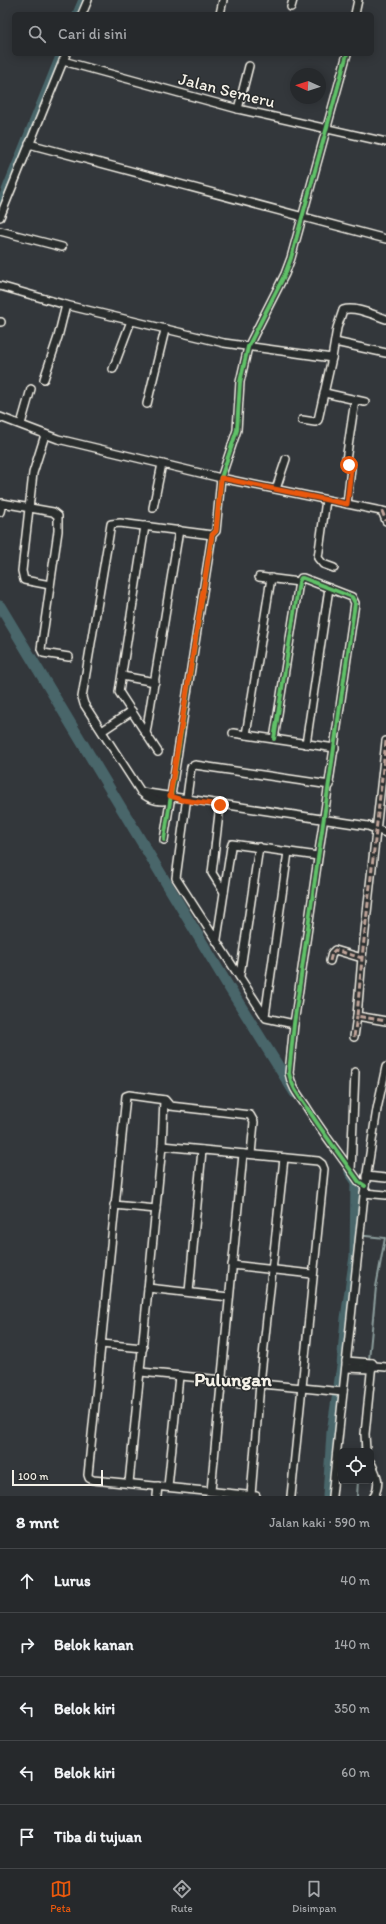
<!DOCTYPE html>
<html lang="id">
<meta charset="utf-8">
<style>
:root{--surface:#26292c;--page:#323538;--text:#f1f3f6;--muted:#a4a6a9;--line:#424548;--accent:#ea580c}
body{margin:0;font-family:Itim,sans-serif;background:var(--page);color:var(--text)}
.controls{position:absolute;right:12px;bottom:12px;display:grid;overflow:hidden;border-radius:6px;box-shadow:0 2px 10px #0003}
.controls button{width:36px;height:36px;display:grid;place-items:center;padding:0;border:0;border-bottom:1px solid var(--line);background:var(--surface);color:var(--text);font:20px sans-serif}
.compass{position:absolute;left:290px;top:68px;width:36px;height:36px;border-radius:50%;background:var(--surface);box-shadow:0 2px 10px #0003;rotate:273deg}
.scale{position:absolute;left:12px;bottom:10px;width:91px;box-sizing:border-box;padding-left:4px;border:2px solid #f4f1e8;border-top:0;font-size:11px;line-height:14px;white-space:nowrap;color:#f4f1e8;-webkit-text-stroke:3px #2a2d2e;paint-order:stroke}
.stop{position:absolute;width:12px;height:12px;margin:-9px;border:3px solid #ea580c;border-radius:50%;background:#fff}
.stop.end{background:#ea580c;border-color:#fff;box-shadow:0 1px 4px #0008}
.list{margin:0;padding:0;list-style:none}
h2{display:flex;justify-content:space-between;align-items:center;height:52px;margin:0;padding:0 16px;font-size:17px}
h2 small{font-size:13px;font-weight:400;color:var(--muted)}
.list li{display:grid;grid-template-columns:26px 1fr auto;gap:12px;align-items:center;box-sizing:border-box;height:64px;padding:0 16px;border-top:1px solid var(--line)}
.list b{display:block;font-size:15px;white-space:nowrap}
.list em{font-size:13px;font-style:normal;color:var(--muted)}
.icon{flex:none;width:22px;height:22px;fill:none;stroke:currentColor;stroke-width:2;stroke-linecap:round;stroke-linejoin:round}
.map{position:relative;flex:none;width:386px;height:1496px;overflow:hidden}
.search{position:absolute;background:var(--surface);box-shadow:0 2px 10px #0003;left:12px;right:12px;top:12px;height:44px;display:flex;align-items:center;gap:10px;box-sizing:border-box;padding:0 14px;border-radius:6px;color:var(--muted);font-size:15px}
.sheet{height:372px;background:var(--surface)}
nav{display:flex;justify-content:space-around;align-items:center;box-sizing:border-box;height:56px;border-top:1px solid var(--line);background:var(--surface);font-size:11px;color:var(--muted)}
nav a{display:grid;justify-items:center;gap:2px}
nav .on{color:var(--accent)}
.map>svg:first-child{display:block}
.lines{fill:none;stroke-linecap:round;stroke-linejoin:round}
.stream{stroke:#8d9e9d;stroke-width:2}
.river{stroke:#48666b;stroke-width:11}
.minor-casing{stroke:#f4f1e8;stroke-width:10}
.minor{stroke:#2a2d2e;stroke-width:7}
.quiet{stroke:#c0a59a;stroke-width:3;stroke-dasharray:6 3;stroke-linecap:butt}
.cycleway-casing{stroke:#2a2d2e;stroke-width:6}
.cycleway{stroke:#61c268;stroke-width:4}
.route{stroke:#ea580c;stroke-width:5}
.labels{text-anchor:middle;stroke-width:3;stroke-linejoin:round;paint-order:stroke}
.street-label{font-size:17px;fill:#f4f1e8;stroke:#2a2d2e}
.quarter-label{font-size:19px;font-weight:bold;fill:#f4f1e8;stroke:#2a2d2e}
</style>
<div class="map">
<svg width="386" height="1496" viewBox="0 0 386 1496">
<rect width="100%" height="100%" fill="#33373b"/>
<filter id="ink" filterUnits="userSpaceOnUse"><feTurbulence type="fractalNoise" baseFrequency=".025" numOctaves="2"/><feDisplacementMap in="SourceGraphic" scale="8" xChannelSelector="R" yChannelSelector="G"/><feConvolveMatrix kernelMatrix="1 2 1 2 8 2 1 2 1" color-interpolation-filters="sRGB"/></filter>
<g filter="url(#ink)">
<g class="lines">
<g class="stream">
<path d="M 356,1235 L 385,1238 L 376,1287 L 369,1360"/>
<path d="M 361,1451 L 362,1438"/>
<path d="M 357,1496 L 358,1481"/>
</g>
<g class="river">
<path d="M 78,14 L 84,0"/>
<path d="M 0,208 L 62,54"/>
<path d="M 0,606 L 230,989 L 295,1093"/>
<path d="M 328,1496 L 332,1432 L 342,1366 L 346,1318 L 355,1256 L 356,1181 L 350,1172"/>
</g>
<defs>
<g id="minor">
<path d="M 291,7 L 293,0"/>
<path d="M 82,14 L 88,0"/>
<path d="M 220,14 L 223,0"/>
<path d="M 355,14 L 358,0"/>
<path d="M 63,61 L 238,109 L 386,142"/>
<path d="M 238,109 L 249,66"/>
<path d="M 29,144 L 386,239"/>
<path d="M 0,217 L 66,54"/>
<path d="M 0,231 L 62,247"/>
<path d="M 0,286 L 66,305 L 224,343 L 332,358 L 337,328 L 343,310 C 355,306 374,315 386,319"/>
<path d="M 0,322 L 1,322"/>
<path d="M 335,342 L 386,353"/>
<path d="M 113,369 L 131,321"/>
<path d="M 44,379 L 58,337 L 66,305"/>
<path d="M 325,393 L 365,402"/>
<path d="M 147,404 L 165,330"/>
<path d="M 0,417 L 58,439 L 221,478 L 386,512"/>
<path d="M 302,420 L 315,422 L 318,420 L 332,358"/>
<path d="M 21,424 L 31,389"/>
<path d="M 45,435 L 33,473 L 22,571 L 24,580 L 50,585"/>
<path d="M 276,489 L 286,459"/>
<path d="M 326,500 L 318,558 L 323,564 L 334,568"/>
<path d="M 347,504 L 351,468 L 346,460 L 355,400"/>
<path d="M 153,508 L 162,464"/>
<path d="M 382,511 L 386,521"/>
<path d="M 0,512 L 2,503 L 53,512 L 58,516 L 58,531 L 41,649 L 43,653 L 69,657"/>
<path d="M 145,526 L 119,692 L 158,752"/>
<path d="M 259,577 L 299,582"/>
<path d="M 122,676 L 155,682"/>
<path d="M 102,731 L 132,711"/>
<path d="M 146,733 L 179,530"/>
<path d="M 233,733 L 335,748"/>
<path d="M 246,735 L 271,578"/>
<path d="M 274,739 L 299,582 L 301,578 L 303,578 L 352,597 L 355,603 L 294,1024 L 289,1073 C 291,1086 299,1096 306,1106 C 322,1132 341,1156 359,1182 L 365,1186"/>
<path d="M 386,741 L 362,958 L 357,1016 L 386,1021"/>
<path d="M 306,744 L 329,588"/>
<path d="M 141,792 L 368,826 L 386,833"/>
<path d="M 173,798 C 163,804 149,800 141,792 L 84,704 L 82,697 L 111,524 L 120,523 L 212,535"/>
<path d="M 220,805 L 212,873 L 224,892"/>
<path d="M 164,840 L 212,535 L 216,531 L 221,478 L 237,430 L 240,382 L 248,347 L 285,274 L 291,258 L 347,54"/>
<path d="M 217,939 L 231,847 L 232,844 L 318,856"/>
<path d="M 330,961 L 332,953 L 335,950 L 362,958"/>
<path d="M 240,975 L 259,847"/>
<path d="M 265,1016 L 288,852"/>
<path d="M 294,1024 L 266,1018 L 176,878 L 191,767 L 195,765 L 330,785"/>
<path d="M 354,1037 L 357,1016"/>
<path d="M 162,1146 L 318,1161 L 322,1164 L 324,1169 L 291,1496"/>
<path d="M 251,1154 L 254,1122 L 250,1115 L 170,1106 L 165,1100 L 129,1095 L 126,1096 L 88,1475 L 89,1478 L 93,1480 L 256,1496"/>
<path d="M 351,1170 L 355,1072"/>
<path d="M 366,1176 L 386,1178"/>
<path d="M 364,1193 L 386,1195"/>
<path d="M 114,1205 L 156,1209"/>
<path d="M 232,1265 L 312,1274"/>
<path d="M 148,1288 L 229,1297"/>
<path d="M 189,1292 L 202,1150"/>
<path d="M 101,1344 L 143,1348"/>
<path d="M 346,1361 L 372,1363 L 375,1366 L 386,1367"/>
<path d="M 346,1368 L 371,1369 L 374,1366"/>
<path d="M 141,1372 L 343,1392"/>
<path d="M 366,1451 L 365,1434 L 372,1363"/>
<path d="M 371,1463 C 377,1475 381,1483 374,1496"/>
<path d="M 129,1483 L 162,1146 L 164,1100"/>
<path d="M 168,1487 L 179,1376"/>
<path d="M 211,1491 L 243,1154"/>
<path d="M 251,1495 L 260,1384 L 284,1158"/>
<path d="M 157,1496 L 158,1486"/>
<path d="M 332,1496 L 365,1186 L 377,1109 L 386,1067"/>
</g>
</defs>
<use href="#minor" class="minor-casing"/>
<use href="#minor" class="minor"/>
<g class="quiet">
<path d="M 382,511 L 386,521"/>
<path d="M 386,741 L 362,958 L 357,1016 L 386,1021"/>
<path d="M 330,961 L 332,953 L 335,950 L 362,958"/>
<path d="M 354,1037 L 357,1016"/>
</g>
<defs>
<g id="cycleway">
<path d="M 274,739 L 299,582 L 301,578 L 303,578 L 352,597 L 355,603 L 294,1024 L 289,1073 C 291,1086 299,1096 306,1106 C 322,1132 341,1156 359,1182 L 365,1186"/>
<path d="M 164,840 L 212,535 L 216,531 L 221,478 L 237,430 L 240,382 L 248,347 L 285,274 L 291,258 L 347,54"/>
</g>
</defs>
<use href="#cycleway" class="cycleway-casing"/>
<use href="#cycleway" class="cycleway"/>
</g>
</g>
<g class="lines" filter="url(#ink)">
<path class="route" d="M 220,805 L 182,800 L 170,796 L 212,535 L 216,531 L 221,478 L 347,504 L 351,468 L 349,465"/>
</g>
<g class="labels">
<g class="street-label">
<text transform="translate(227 90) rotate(14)" y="6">Jalan Semeru</text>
</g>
<g class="quarter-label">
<text x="233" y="1386">Pulungan</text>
</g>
</g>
</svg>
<div class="controls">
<button><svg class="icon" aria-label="locate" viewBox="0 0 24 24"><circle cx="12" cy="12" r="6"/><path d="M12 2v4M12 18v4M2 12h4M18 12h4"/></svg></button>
</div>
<svg class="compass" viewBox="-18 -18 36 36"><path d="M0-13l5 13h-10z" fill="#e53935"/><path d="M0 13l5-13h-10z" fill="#a4a6a9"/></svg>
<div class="scale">100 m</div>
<div class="stop" style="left:349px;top:465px"></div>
<div class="stop end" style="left:220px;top:805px"></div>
<div class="search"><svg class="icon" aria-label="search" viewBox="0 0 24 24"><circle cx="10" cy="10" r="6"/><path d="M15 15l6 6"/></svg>Cari di sini</div>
</div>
<section class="sheet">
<h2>8 mnt<small>Jalan kaki · 590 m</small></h2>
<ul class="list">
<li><svg class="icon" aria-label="ahead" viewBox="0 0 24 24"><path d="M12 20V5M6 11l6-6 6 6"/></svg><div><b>Lurus</b></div><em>40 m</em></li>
<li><svg class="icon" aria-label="right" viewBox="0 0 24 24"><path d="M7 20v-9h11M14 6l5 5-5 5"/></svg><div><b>Belok kanan</b></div><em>140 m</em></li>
<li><svg class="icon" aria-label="left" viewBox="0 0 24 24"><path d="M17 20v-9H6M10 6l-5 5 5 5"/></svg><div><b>Belok kiri</b></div><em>350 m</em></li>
<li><svg class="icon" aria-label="left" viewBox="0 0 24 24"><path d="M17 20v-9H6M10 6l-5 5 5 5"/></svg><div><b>Belok kiri</b></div><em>60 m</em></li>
<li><svg class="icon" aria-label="arrive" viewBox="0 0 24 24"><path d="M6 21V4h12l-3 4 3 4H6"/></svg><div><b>Tiba di tujuan</b></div></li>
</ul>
</section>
<nav>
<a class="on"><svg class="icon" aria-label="map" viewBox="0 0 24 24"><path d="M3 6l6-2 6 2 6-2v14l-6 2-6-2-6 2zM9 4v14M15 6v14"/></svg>Peta</a>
<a><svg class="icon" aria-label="directions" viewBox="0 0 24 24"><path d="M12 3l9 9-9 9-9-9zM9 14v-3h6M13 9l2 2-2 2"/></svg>Rute</a>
<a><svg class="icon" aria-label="saved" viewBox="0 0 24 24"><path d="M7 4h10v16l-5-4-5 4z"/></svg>Disimpan</a>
</nav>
